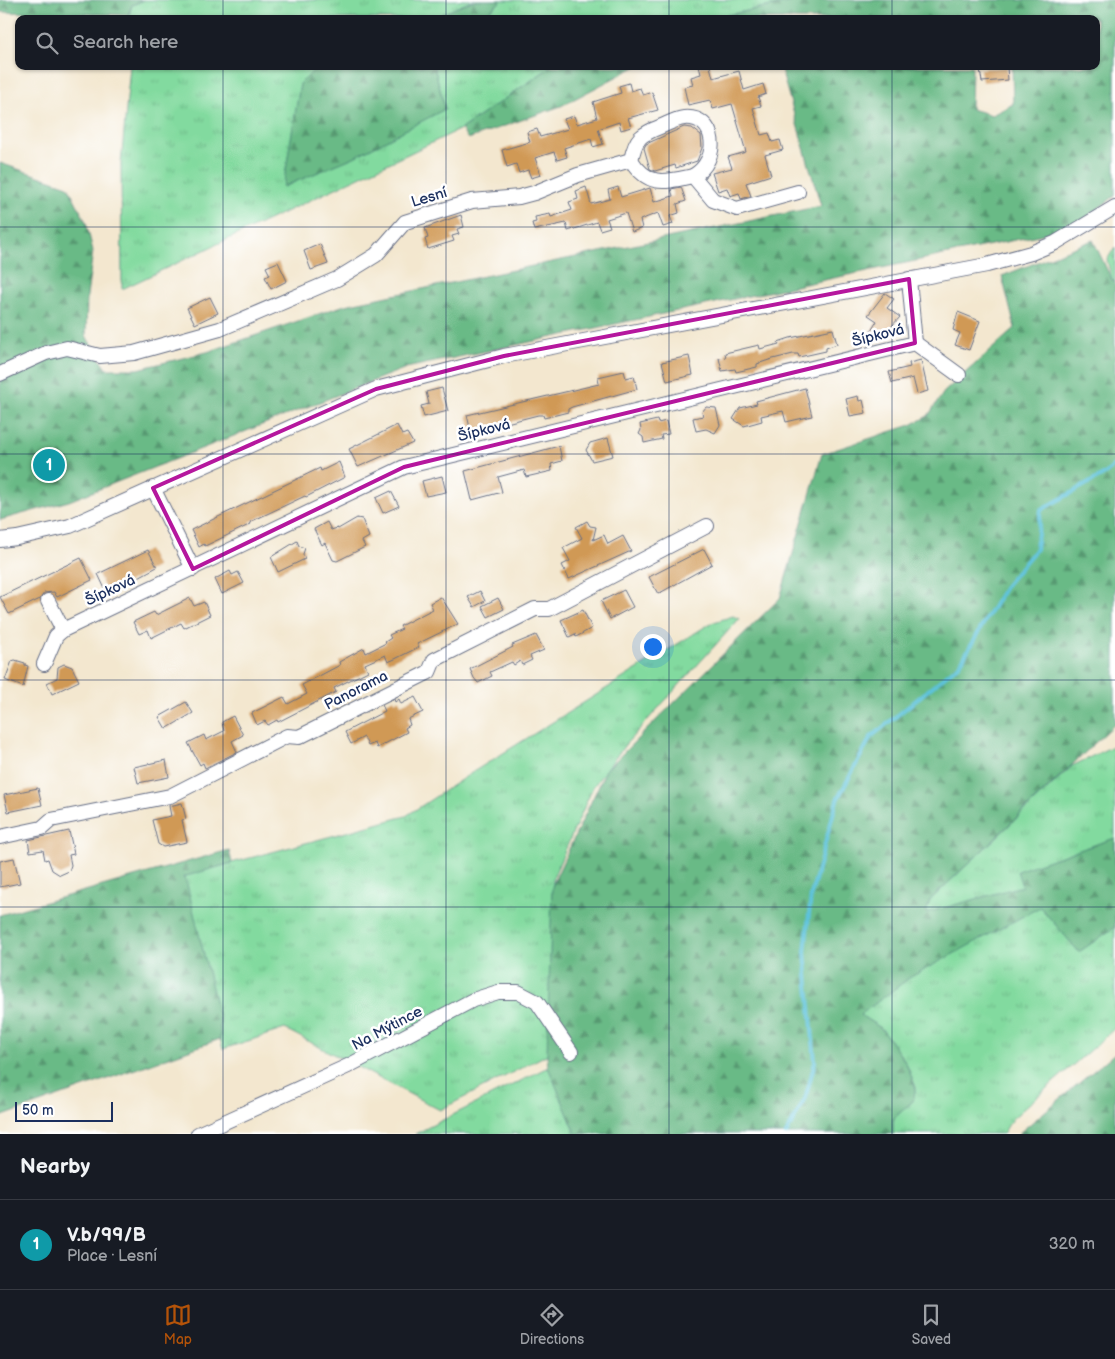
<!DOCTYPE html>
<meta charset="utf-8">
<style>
:root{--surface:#171b24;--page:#242831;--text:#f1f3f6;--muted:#9ea1a6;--line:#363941;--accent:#b45309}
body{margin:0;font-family:"Balsamiq Sans",sans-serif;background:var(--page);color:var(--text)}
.scale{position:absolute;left:15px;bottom:12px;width:98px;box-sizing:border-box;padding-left:5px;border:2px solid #1b2f5e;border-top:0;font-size:14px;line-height:18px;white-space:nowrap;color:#1b2f5e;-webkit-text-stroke:4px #fff;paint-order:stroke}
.you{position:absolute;left:652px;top:646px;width:18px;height:18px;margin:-12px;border:4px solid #fff;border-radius:50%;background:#1a73e8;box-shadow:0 0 0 8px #1a73e833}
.badge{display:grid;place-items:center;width:32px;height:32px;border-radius:50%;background:var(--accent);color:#fff;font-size:16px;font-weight:700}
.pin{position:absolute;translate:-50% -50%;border:2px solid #fff;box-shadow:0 1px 5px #0006}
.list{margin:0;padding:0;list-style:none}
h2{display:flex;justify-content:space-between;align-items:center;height:65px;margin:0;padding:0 20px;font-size:21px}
h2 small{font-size:16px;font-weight:400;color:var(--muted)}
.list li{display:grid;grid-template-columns:32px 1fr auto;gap:15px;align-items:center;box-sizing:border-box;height:90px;padding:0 20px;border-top:1px solid var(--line)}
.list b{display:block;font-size:19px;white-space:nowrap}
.list p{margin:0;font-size:16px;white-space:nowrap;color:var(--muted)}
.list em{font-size:16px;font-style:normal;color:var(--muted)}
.icon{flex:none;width:28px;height:28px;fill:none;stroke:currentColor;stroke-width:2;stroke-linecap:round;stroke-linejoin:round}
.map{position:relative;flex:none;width:1115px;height:1134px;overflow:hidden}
.search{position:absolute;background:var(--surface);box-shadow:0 1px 4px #0004;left:15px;right:15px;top:15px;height:55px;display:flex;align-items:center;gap:12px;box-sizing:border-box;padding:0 18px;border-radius:10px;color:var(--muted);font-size:19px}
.sheet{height:155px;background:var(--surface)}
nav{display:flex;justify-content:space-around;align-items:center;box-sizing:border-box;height:70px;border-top:1px solid var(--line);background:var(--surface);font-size:14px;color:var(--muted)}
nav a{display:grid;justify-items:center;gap:2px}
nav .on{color:var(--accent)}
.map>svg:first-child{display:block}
.grass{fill:url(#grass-tufts);stroke:#4e847e}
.forest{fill:url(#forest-firs);stroke:#427472}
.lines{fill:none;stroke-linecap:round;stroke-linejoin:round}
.stream{stroke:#5dc2db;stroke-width:4}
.building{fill:#d09955}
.minor-casing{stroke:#676f86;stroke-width:16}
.minor{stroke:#fff;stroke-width:14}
.marked{fill:none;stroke:#b5179e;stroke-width:4;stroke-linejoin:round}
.grid{fill:none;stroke:#1b2f5e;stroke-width:1;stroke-opacity:0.55}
.labels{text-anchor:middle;stroke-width:5;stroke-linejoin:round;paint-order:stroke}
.street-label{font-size:15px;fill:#1b2f5e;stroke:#fff}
</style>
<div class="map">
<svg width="1115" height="1134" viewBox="0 0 1115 1134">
<defs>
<pattern id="grass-tufts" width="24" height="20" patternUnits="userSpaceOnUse" patternTransform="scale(1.25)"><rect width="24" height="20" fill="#82da9f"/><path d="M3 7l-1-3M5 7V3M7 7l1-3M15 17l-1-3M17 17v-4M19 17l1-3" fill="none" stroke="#70bb8b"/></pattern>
<pattern id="forest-firs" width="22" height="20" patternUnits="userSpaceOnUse" patternTransform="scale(1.25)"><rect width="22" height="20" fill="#69ba86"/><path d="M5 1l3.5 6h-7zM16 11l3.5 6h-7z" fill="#569871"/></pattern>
</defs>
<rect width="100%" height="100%" fill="#fff"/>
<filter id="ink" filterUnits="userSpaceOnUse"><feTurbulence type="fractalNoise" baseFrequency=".02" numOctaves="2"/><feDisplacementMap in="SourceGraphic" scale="10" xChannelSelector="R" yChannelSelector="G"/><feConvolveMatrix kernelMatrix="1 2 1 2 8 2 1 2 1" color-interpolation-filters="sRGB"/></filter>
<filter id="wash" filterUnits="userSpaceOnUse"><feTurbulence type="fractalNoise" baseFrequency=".0096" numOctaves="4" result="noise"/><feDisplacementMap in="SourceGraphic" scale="20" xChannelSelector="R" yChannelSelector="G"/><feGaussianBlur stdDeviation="1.12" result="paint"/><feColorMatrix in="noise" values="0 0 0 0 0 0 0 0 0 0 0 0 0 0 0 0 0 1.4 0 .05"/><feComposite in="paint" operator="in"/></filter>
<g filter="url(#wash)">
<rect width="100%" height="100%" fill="#f3e7cf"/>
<g class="grass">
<path d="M 144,0 L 474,0 L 431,19 L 128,19 L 132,5 Z"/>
<path d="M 502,0 L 801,0 L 708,19 L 481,19 Z"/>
<path d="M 130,66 L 324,66 L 313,71 L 292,139 L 284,187 L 445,109 L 434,66 L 552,66 L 461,129 L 122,289 L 121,164 Z"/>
<path d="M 1115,247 L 1115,280 L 1112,280 L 1107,260 Z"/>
<path d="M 733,616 L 739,619 L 625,745 L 593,787 L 553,878 L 548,1054 L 440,1110 L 285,1029 L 223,1049 L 220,1039 L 220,1021 L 183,876 L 406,816 L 473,772 L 711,623 Z"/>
<path d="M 1115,745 L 1115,1028 L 1012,1119 L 1003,1134 L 893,1134 L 893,1119 L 913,1101 L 916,1088 L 906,1063 L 881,1028 L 859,1015 L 925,914 L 930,900 L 1072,766 Z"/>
<path d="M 550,1066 L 576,1134 L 415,1134 Z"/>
</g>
<g class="forest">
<path d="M 0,0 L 144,0 L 132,5 L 128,15 L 0,12 Z"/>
<path d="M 474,0 L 502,0 L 481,19 L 431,19 Z"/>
<path d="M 801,0 L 1115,0 L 1115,196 L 1072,228 L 406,368 L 69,501 L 0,520 L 0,163 L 68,186 L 86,222 L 93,251 L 87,296 L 86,336 L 106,369 L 138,369 L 207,352 L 345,305 L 821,206 L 780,66 L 972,66 L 971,109 L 992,115 L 1013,104 L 1012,66 L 1096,66 L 1096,19 L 708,19 Z"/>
<path d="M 324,66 L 434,66 L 445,109 L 354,157 L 283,187 L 300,84 L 313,71 Z"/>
<path d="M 552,66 L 637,66 L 561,106 L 468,139 L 461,129 Z"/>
<path d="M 1093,240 L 1112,280 L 1115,281 L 1115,724 L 930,900 L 926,913 L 1022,886 L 1017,871 L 1115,838 L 1115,927 L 1079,952 L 1040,907 L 909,978 L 860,1015 L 881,1028 L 906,1063 L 916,1088 L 913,1101 L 893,1119 L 893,1134 L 576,1134 L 548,1067 L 547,1055 L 552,887 L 555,879 L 606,770 L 780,598 L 822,454 L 911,425 L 928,416 L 944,392 L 1015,328 L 1002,276 Z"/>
<path d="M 229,850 L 232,863 L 183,877 L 187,884 L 220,1021 L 220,1039 L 0,1117 L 0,915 Z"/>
<path d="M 1115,1053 L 1115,1134 L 1018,1134 Z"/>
</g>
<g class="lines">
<path class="stream" d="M 786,1134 L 805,1099 L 815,1062 L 805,952 L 811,895 L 837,800 L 871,737 L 960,664 L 1006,585 L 1036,549 L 1041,510 L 1105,474 L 1115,465"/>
</g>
<g id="blocks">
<g class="building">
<path d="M 699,66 L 710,66 L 713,78 L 739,71 L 744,90 L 763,84 L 766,94 L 758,97 L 761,106 L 753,108 L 761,135 L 769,133 L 772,142 L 780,140 L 783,150 L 765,155 L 771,175 L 746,183 L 751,196 L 741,199 L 739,193 L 730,196 L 727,188 L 718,191 L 712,173 L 732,168 L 728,157 L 746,152 L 732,104 L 713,109 L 710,100 L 688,105 L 684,87 L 693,85 L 691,77 L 701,74 Z"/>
<path d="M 1007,67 L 1008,80 L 982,82 L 980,69 Z"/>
<path d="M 629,83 L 631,91 L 640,88 L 643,95 L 652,92 L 658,110 L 628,118 L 631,127 L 621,130 L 619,122 L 598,129 L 603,144 L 593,147 L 591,139 L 564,148 L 567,157 L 557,160 L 554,152 L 535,158 L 541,175 L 531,178 L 528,170 L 519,173 L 516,164 L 507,167 L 502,150 L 530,142 L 527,132 L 537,129 L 540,137 L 568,129 L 564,119 L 574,116 L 577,124 L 597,118 L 593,102 L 621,93 L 619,86 Z"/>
<path d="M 684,127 L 692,128 L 701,135 L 702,148 L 697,161 L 676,168 L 675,165 L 655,171 L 650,169 L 644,148 L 646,144 Z"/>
<path d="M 586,187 L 591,204 L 610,199 L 608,190 L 618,187 L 621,197 L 650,188 L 654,202 L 673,196 L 671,189 L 681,187 L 686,201 L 677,204 L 679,213 L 670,216 L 673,224 L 663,227 L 658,213 L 640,220 L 642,228 L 632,232 L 626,213 L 607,219 L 610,227 L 600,230 L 597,222 L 568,231 L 566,223 L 534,230 L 532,223 L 536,222 L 535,217 L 550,214 L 551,217 L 572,210 L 569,202 L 578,199 L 576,191 Z"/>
<path d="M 461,215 L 464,227 L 457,229 L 459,234 L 452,236 L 454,241 L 428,249 L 425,239 L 428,238 L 425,228 Z"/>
<path d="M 320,244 L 328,264 L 311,270 L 304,251 Z"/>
<path d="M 278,262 L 287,281 L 271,289 L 265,277 L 270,275 L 266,267 Z"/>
<path d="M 885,293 L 894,299 L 887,308 L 900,317 L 881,338 L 871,331 L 877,321 L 868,315 Z"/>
<path d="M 210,297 L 218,313 L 195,324 L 187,308 Z"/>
<path d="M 958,312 L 980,321 L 969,350 L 955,345 L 960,333 L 953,330 Z"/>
<path d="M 833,329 L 837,344 L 826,348 L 826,351 L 799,357 L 798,354 L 793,354 L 769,360 L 757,364 L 757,367 L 736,372 L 735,369 L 722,371 L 719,358 L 726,357 L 725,353 L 759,345 L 760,349 L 779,344 L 778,342 L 790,338 Z"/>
<path d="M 689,356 L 693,375 L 667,381 L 662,362 Z"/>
<path d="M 921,360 L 928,391 L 917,394 L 913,378 L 892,383 L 889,372 L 910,367 L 909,363 Z"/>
<path d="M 624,371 L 626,378 L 634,376 L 637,389 L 572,407 L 568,409 L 568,412 L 544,418 L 543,415 L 538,415 L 471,432 L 467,415 L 599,384 L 598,377 Z"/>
<path d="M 442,388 L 448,411 L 424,417 L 421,406 L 429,404 L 426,392 Z"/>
<path d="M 805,388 L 812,416 L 786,422 L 783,411 L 761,416 L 762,421 L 744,426 L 733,419 L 740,408 L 757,404 L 756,401 Z"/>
<path d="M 858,396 L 859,401 L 863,400 L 866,413 L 850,416 L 846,399 Z"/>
<path d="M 706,407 L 716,408 L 720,425 L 715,433 L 706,429 L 696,431 L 693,418 L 703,416 L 702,412 Z"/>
<path d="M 657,420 L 658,423 L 666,421 L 669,434 L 661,435 L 662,439 L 644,443 L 643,437 L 639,434 L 641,430 L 640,424 Z"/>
<path d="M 397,425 L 402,435 L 407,433 L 413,443 L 358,467 L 349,449 Z"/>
<path d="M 608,438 L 613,456 L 592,461 L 586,450 L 590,443 Z"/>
<path d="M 559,446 L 562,461 L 551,464 L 552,471 L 526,477 L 524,470 L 498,477 L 502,492 L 472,500 L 465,471 Z"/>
<path d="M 339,462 L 345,477 L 314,493 L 306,497 L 305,496 L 250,522 L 251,524 L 205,546 L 204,544 L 199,547 L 191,530 L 320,468 L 321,471 Z"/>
<path d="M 442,476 L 446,492 L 426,496 L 422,481 Z"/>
<path d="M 391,491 L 399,506 L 383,513 L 376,498 Z"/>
<path d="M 357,518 L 362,519 L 369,537 L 362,541 L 365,547 L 337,561 L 333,560 L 325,543 L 322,545 L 314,529 L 327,522 L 331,530 L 337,528 L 338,529 Z"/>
<path d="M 587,521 L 590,526 L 596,527 L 593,540 L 604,535 L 608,544 L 623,536 L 631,551 L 569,579 L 562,565 L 570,561 L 563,548 L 582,538 L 576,527 Z"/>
<path d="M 297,541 L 299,546 L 305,548 L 303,554 L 305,559 L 278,572 L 271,557 Z"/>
<path d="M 704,549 L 712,564 L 658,594 L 649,577 Z"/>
<path d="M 148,550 L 157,567 L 120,587 L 119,585 L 106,591 L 98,574 Z"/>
<path d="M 81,558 L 92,580 L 57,597 L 54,592 L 44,593 L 40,599 L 9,614 L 0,597 Z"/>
<path d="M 230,571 L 232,575 L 238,572 L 244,583 L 222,594 L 215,579 Z"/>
<path d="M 624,590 L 633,607 L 610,619 L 601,601 Z"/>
<path d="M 480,591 L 485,601 L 474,607 L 468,597 Z"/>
<path d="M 441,597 L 458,624 L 417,644 L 419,647 L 395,659 L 388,662 L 385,655 L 365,664 L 368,671 L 334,688 L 336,692 L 278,722 L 277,720 L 268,725 L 265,721 L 257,725 L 252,713 L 284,697 L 288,704 L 307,694 L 302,685 L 340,665 L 339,662 L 364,648 L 366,653 L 386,643 L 385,642 L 391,638 L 389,635 L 402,629 L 400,626 L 433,609 L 430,603 Z"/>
<path d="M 190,598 L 194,606 L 204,602 L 210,615 L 184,628 L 181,623 L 151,638 L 148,630 L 139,634 L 133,622 L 154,612 L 156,615 Z"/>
<path d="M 498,598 L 504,609 L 488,617 L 482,606 Z"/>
<path d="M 583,610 L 592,628 L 576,637 L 575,634 L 569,637 L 561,620 Z"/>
<path d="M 536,635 L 544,650 L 530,656 L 532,660 L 522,665 L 520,661 L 514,665 L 512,662 L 490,672 L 492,676 L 478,683 L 474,678 L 470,669 L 513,647 L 512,645 Z"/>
<path d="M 15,660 L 25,663 L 25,665 L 28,666 L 23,687 L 5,680 L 12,661 Z"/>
<path d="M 64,664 L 72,667 L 79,681 L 52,694 L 47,683 L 57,678 L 58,667 Z"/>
<path d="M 415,697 L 423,712 L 408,719 L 410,725 L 405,728 L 407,732 L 377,748 L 375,743 L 368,746 L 364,737 L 351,744 L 345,732 L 385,711 L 382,705 L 394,699 L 395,702 L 399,699 L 401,704 Z"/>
<path d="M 186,702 L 193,713 L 166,729 L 159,717 Z"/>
<path d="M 233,716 L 243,735 L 232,741 L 237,752 L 205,768 L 203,763 L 200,765 L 188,743 L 204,735 L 206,740 L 224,731 L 222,722 Z"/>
<path d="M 166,760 L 169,777 L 138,783 L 134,767 Z"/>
<path d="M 38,788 L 42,805 L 8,812 L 4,795 Z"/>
<path d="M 182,803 L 186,819 L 182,820 L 187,842 L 163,847 L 158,844 L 152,820 L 171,816 L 169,806 Z"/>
<path d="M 69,831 L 74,854 L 69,855 L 71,865 L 69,871 L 60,875 L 52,870 L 48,859 L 45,860 L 43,850 L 30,852 L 28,840 Z"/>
<path d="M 14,858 L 20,883 L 0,887 L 0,861 Z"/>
</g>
</g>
</g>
<g filter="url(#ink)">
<use href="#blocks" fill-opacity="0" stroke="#676f86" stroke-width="1"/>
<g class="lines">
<defs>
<g id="minor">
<path d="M 631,160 C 636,137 640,135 662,126 C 669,123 676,119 684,118 C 717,115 721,160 693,176"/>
<path d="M 915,343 L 959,375"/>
<path d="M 0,374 L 46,353 L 67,348 L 100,356 L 134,353 L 220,329 L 337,279 L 376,255 L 405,222 L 472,201 L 519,197 L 534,193 L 578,175 L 631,160 C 649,188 665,182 693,176 L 713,200 L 737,209 L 798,192"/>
<path d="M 153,488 L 193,569"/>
<path d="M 0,540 L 17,538 L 70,526 L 376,389 L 504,356 L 987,265 L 1031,253 L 1055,243 L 1115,207"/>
<path d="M 48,601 L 63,630"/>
<path d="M 44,664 L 56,636 L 63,630 L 404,467 L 915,343 L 909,279"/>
<path d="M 0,837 L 42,828 L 51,820 L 170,796 L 287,736 L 299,737 L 429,672 L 434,660 L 535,609 L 549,609 L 707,526"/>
<path d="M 198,1134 L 348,1066 L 473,1000 L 498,992 L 518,992 L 537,1002 L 571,1052"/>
</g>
</defs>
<use href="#minor" class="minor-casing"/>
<use href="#minor" class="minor"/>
</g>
</g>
<path class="marked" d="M 909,279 L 915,343 L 404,467 L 193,569 L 153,488 L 376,389 L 504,356 Z"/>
<path class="grid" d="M 223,0 L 223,19M 446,0 L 446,19M 669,0 L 669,19M 892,0 L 892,19M 223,66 L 223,1134M 446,66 L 446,1134M 669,66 L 669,1134M 892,66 L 892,1134M 0,227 L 1115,227M 0,454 L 1115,454M 0,680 L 1115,680M 0,907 L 1115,907"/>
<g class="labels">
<g class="street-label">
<text transform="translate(429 197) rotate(-17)" y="5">Lesní</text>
<text transform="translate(878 335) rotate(-14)" y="5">Šípková</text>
<text transform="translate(484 430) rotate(-14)" y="5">Šípková</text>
<text transform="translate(110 590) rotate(-25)" y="5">Šípková</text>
<text transform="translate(356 690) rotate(-27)" y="5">Panorama</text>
<text transform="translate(387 1028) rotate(-28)" y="5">Na Mýtince</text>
</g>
</g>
</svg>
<div class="scale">50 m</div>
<div class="you"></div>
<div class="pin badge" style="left:49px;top:465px;background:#0f9aa8">1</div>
<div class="search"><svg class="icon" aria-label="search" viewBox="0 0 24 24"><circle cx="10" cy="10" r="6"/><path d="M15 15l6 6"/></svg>Search here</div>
</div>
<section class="sheet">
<h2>Nearby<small></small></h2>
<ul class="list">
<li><span class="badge" style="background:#0f9aa8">1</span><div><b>V.b/99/B</b><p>Place · Lesní</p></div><em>320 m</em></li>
</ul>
</section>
<nav>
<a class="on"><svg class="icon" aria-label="map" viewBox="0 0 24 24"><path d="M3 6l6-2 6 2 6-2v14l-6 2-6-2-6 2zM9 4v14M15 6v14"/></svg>Map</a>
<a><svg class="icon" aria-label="directions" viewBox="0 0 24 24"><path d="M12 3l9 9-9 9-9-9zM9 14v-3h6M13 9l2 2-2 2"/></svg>Directions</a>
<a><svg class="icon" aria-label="saved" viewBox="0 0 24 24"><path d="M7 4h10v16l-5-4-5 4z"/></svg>Saved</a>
</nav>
